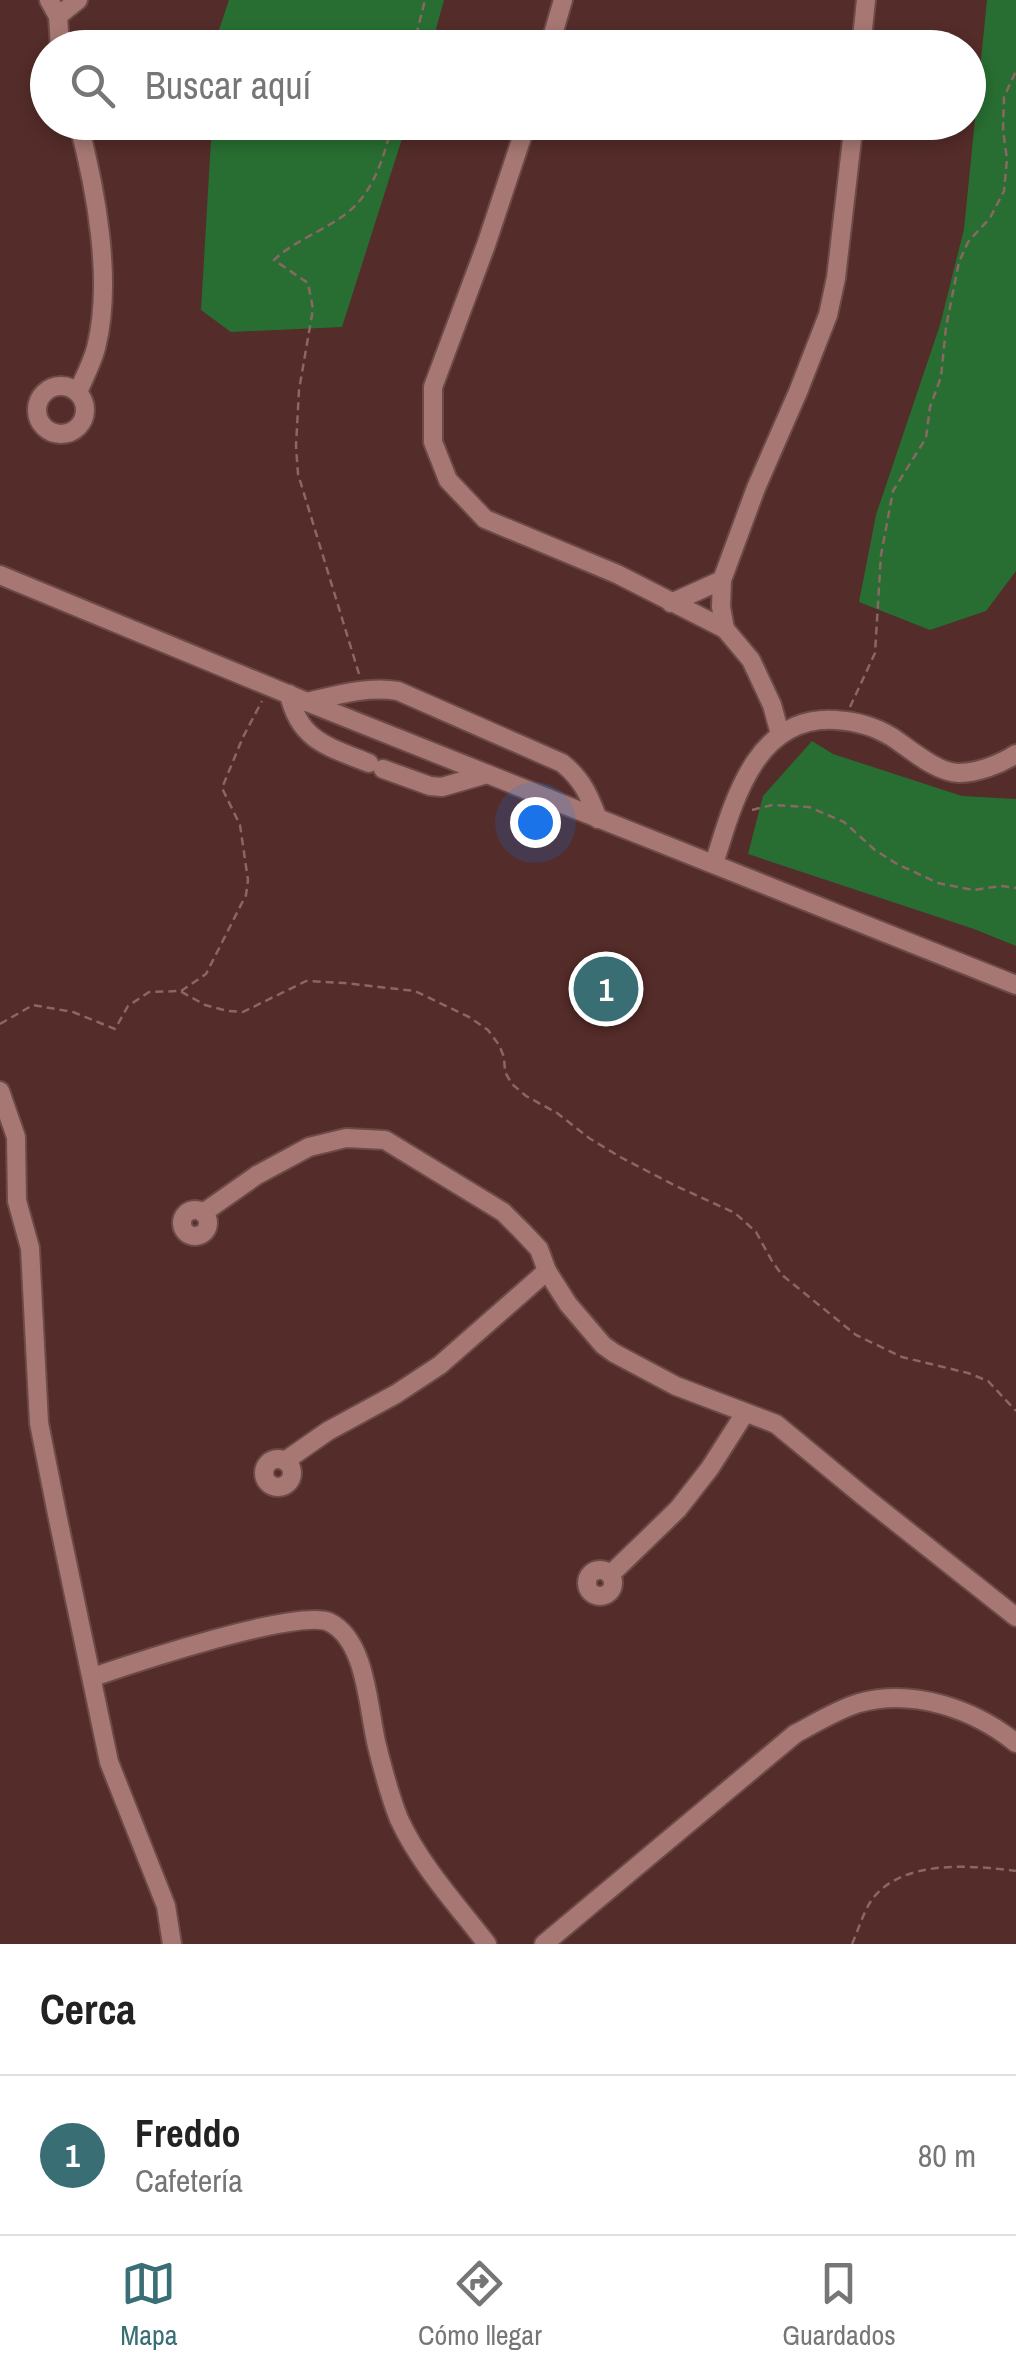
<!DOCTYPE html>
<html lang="es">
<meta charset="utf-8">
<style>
:root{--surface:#fff;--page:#f2f2f2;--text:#222;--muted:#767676;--line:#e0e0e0;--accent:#386e74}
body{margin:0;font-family:"Archivo Narrow",sans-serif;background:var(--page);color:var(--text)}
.you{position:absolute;left:535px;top:822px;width:35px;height:35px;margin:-25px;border:8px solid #fff;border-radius:50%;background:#1a73e8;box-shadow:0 0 0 15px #1a73e833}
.badge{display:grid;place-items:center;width:65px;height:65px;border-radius:50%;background:var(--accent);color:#fff;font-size:32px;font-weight:700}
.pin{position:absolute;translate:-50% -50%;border:5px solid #fff;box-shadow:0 2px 10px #0006}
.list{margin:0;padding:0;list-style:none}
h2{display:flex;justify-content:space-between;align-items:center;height:130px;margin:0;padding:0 40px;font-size:42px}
h2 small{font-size:32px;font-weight:400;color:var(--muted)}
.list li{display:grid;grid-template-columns:65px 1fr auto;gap:30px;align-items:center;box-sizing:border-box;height:160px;padding:0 40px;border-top:2px solid var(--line)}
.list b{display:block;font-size:38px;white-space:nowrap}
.list p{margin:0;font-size:32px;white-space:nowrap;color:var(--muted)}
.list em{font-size:32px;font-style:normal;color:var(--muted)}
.icon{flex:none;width:55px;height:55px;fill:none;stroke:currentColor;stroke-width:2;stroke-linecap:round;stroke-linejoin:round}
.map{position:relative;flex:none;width:1016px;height:1944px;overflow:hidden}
.search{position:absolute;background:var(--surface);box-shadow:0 5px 15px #0003;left:30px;right:30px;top:30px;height:110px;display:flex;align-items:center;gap:25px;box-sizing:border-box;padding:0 35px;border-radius:55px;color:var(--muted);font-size:38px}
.sheet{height:290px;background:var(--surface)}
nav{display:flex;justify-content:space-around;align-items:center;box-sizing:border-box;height:140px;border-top:2px solid var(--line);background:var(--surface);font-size:28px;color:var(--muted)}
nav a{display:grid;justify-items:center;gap:5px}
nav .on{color:var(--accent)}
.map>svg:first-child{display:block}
.green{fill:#286e32}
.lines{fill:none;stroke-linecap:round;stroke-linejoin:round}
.minor-casing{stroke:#6c4a48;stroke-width:22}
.path{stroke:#896764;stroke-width:2.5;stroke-dasharray:8 5;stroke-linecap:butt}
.minor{stroke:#a77873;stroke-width:18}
</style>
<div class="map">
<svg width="1016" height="1944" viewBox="0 0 1016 1944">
<rect width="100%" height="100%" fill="#542c29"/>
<g class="green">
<path d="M 229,0 L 444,0 L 431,47 L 216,47 L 217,36 Z"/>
<path d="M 987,0 L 1016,0 L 1016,571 L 986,611 L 930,630 L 859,602 L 876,515 L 940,325 L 964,229 Z"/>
<path d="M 212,123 L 407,123 L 342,327 L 231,332 L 201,310 Z"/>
<path d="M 812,741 L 833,754 L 962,796 L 1016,799 L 1016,946 L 974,929 L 748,854 L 763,796 Z"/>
</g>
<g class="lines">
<defs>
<g id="minor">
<path d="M 49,0 L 58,16 L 60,48"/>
<path d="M 58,16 L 78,0"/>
<path d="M 549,48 L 563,0"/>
<path d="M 861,48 L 866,0"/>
<path d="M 527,122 L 486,245 L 433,387 L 433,442 L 448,480 L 485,519 L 617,574 L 725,629 L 751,660 L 772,705 L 780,734"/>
<circle cx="61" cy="410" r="24"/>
<path d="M 78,392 C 84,378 92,363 96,348 C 113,281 96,189 78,122"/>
<path d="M 0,575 L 307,702 L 1016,985"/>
<path d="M 671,603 L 722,580"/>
<path d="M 725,629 L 721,607 L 722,580 L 756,488 L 798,392 L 828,315 L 836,278 L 854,122"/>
<path d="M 289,694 C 299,741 329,747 369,763"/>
<path d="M 307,702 C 337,695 367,686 398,691 L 562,763 C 582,779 589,795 598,819"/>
<path d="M 383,769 L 430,786 L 442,787 L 487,774"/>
<path d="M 714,864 C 733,803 755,715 835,720 C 855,721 874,726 892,737 C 910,749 937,773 959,773 C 977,773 1001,764 1016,754"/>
<path d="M 0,1091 L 16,1137 L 17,1201 L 30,1248 L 39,1423 L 58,1519 L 109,1762 L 166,1906 L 172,1944"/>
<circle cx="195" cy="1223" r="13"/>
<path d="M 203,1213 L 257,1175 L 309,1147 L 346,1138 L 385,1140 L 503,1212 L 522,1231 L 539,1249 L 547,1271 L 568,1304 L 603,1345 L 614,1353 L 676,1386 L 776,1424 L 862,1495 L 1016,1617"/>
<circle cx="278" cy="1473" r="14"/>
<path d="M 285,1461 L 328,1431 L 396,1394 L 440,1365 L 547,1271"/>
<circle cx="600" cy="1583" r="13"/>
<path d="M 610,1575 L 678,1509 L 710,1468 L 745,1413"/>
<path d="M 93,1677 C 131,1664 298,1608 329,1622 C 367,1640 368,1710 377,1746 C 383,1770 390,1797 399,1819 C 420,1865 457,1905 487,1944"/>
<path d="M 544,1944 L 795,1734 C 816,1723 836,1710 859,1703 C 913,1688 974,1709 1016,1743"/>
</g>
</defs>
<use href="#minor" class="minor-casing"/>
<g class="path">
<path d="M 413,48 L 425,0"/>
<path d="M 359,674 L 298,474 L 296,446 L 299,390 L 313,309 L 308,283 L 274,260 C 295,240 324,231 347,213 C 375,191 384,155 393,122"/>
<path d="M 850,707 L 875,653 L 881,555 L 893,491 L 926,438 L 930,407 L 941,377 L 946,327 L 959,262 L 968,242 L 990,218 L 1004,191 L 1007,159 L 1003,130 L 1004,97 L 1016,71"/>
<path d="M 752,810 L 772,805 L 809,807 L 844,822 L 875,850 L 897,864 L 938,883 L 973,890 L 1001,886 L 1016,888"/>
<path d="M 181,991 L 206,974 L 246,895 L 248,880 L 240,825 L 222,788 L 243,737 L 262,701"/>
<path d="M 0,1024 L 33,1005 L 73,1012 L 115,1029 L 128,1006 L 149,992 L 180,991 L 205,1005 L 228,1011 L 243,1012 L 306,981 L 344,983 L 415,991 L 469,1017 L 488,1030 L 499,1045 L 504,1057 L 505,1072 L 512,1084 L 526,1096 L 557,1113 L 589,1138 L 622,1158 L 676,1186 L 735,1213 L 756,1232 L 772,1261 L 782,1275 L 856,1335 L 902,1357 L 968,1373 L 988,1381 L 1016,1411"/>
<path d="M 852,1944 C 858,1931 863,1913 871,1901 C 900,1859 971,1865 1016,1871"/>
</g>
<use href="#minor" class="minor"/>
</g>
</svg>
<div class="you"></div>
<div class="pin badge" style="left:606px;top:989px">1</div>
<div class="search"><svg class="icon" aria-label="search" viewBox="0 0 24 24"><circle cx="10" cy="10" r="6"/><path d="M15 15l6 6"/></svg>Buscar aquí</div>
</div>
<section class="sheet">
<h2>Cerca<small></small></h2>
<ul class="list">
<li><span class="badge">1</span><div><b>Freddo</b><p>Cafetería</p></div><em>80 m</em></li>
</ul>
</section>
<nav>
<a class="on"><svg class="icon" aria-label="map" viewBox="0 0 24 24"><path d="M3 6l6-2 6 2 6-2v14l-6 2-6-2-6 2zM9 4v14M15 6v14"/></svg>Mapa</a>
<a><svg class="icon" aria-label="directions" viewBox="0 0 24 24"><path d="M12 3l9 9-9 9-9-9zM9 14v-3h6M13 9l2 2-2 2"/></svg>Cómo llegar</a>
<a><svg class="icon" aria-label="saved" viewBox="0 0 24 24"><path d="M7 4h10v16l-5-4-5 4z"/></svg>Guardados</a>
</nav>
